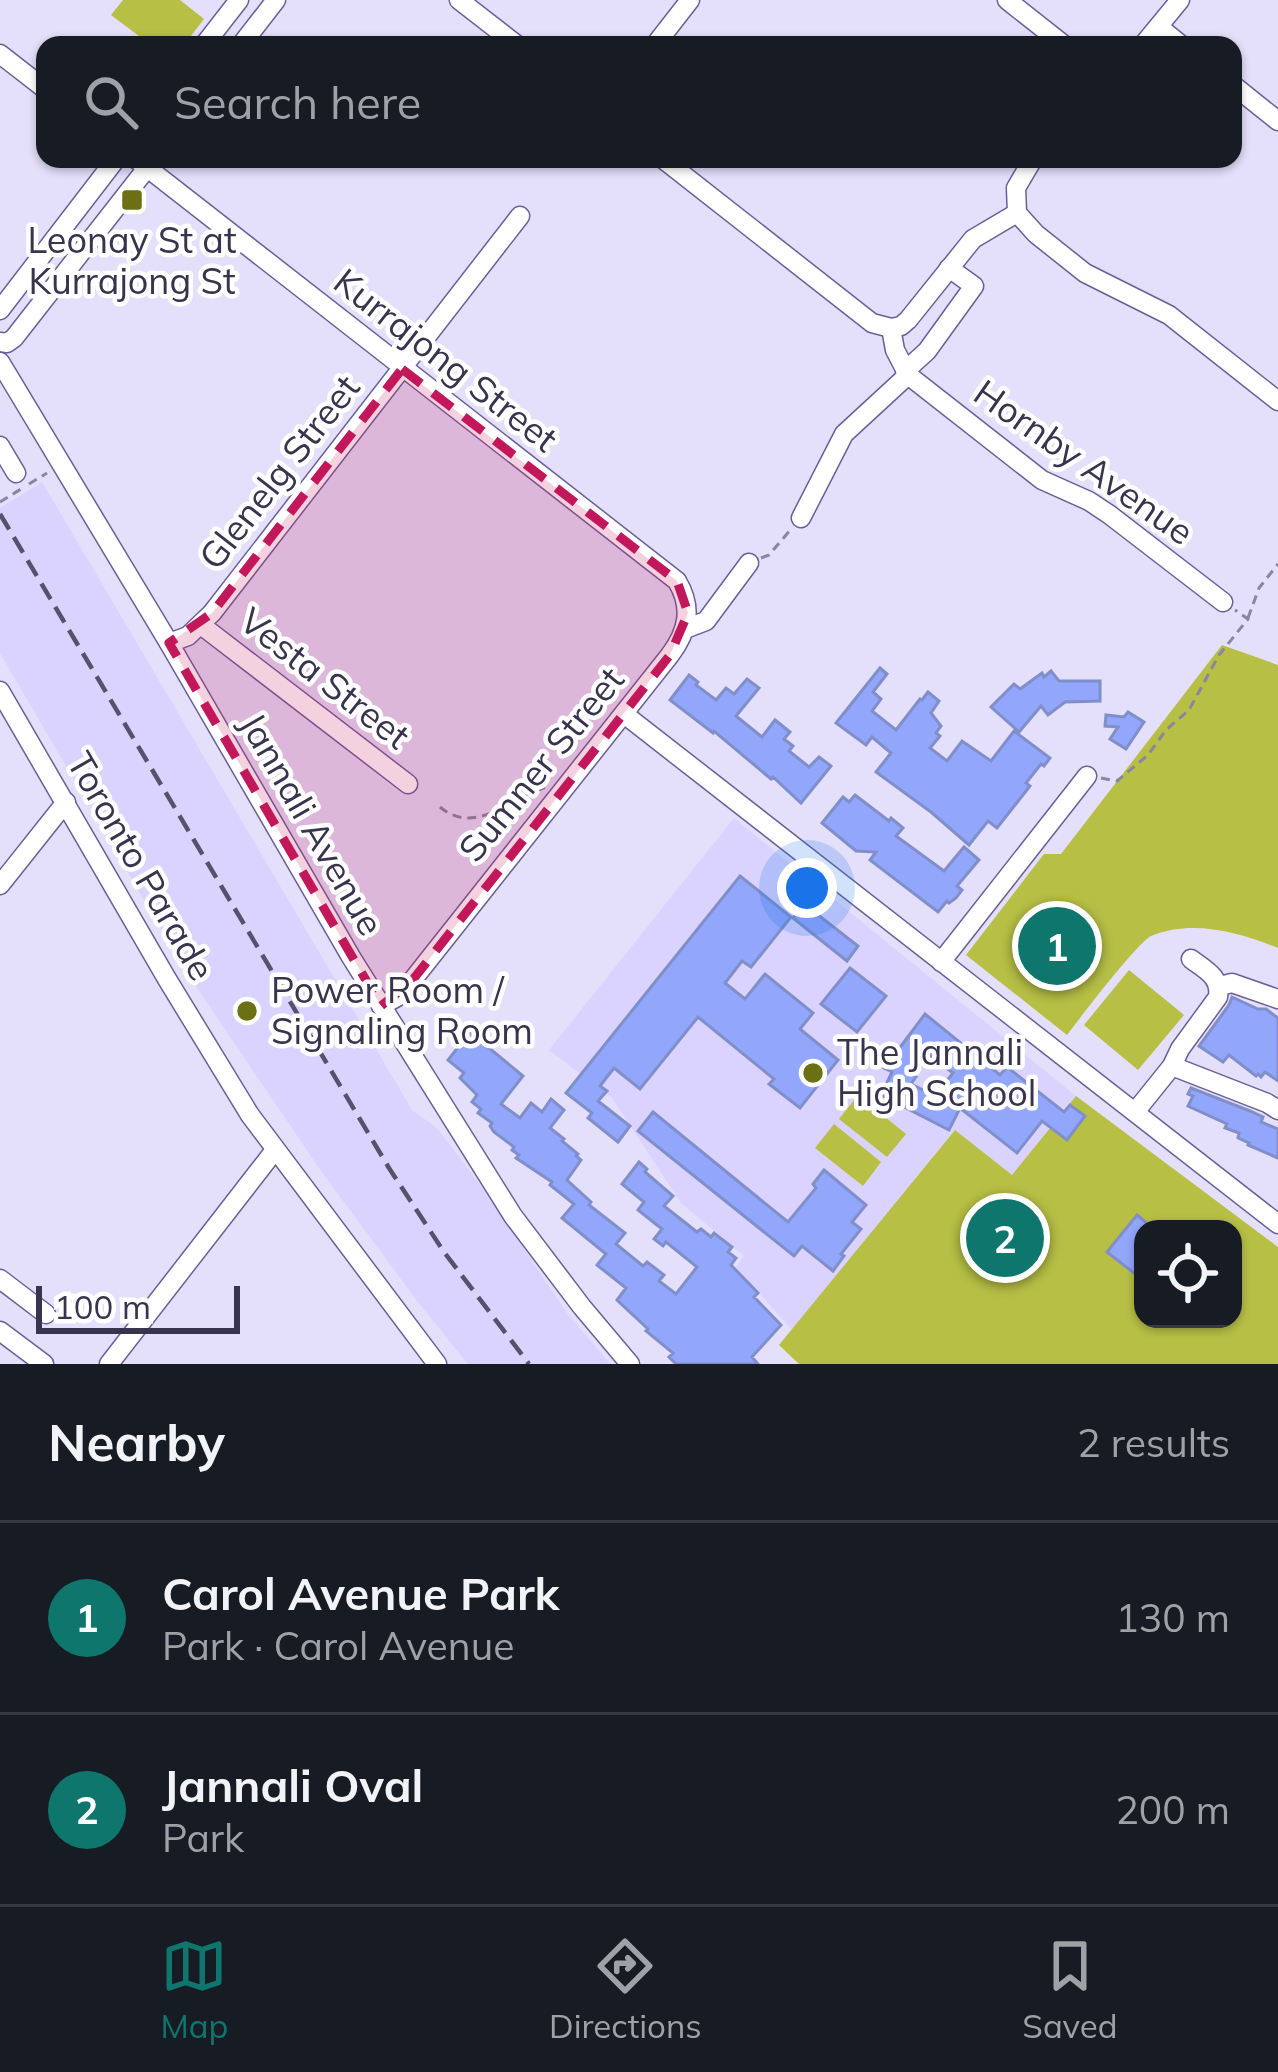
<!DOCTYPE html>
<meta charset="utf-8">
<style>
:root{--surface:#171b24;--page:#242831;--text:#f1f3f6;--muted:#9ea1a6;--line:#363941;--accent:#0f766e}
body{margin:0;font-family:Mulish,sans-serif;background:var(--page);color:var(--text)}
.controls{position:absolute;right:36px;bottom:36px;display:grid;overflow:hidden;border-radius:24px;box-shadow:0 3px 9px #0004}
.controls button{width:108px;height:108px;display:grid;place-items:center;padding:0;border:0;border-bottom:3px solid var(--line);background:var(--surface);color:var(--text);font:60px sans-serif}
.scale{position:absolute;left:36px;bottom:30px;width:204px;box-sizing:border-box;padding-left:12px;border:6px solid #39344e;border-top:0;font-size:33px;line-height:42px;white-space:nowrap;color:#39344e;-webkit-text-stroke:9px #fff;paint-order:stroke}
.you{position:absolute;left:807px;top:888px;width:42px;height:42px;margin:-30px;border:9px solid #fff;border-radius:50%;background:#1a73e8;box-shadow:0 0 0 18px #1a73e833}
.badge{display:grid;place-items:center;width:78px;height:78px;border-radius:50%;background:var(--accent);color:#fff;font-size:39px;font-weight:700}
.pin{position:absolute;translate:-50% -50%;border:6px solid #fff;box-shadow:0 3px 12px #0006}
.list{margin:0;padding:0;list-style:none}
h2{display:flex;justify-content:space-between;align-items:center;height:156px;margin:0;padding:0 48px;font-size:51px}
h2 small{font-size:39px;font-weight:400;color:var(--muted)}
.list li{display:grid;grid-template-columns:78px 1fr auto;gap:36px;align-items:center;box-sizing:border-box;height:192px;padding:0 48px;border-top:3px solid var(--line)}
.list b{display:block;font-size:45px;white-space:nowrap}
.list p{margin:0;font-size:39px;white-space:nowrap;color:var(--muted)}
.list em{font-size:39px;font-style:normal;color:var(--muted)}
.icon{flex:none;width:66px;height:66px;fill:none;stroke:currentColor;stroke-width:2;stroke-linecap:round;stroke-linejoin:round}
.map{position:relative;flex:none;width:1278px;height:1364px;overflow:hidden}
.search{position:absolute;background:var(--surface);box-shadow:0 3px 9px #0004;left:36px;right:36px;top:36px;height:132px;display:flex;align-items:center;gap:30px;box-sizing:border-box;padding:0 42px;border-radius:24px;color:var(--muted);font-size:45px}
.sheet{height:540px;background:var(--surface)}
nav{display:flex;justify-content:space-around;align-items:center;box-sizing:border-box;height:168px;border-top:3px solid var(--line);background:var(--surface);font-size:33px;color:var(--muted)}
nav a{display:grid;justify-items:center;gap:6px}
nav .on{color:var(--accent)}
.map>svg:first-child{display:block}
.built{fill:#dad3ff}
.green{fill:#b7bf45;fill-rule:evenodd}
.building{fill:#92a6fc;stroke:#808fca;stroke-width:3;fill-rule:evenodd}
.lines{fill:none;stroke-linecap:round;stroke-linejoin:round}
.minor-casing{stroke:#6b5f99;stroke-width:21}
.path{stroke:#8a85a0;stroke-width:3;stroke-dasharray:9 6;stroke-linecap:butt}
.minor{stroke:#fff;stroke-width:18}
.rail{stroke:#56516c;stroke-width:4.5;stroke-dasharray:18 9;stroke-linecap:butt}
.marked{fill:#c2185b;fill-opacity:0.2;stroke:#c2185b;stroke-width:9;stroke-dasharray:24 15;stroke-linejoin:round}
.poi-dot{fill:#6b7015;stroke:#fff;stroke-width:4.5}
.labels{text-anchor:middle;stroke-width:9;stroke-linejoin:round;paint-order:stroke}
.poi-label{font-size:36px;fill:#39344e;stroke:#fff;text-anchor:start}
.street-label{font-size:36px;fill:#39344e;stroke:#fff}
</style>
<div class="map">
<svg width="1278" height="1364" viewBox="0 0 1278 1364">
<rect width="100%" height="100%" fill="#e4dffa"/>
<g class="built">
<path d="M 42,482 L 412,1110 L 437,1128 L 487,1194 L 567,1313 L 610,1364 L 468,1364 L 418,1302 L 321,1171 L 183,967 L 0,653 L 0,508 Z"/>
<path d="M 734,818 L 1076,1096 L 1012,1176 L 954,1130 L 792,1330 L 736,1267 L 744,1256 L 681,1203 L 612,1098 L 549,1050 Z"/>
</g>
<g class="green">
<path d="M 123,0 L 180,0 L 204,19 L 184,45 L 151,45 L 111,15 Z"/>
<path d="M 1222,645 L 1278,665 L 1278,948 C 1238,932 1193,919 1151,936 C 1138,942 1080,1018 1067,1035 L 966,955 L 1044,854 L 1061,854 Z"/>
<path d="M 1129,970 L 1184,1015 L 1138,1070 L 1084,1025 Z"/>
<path d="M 858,1095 L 906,1134 L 887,1157 L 839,1119 Z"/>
<path d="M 1076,1096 L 1278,1247 L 1278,1364 L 799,1364 L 779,1345 L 955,1130 L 1012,1175 ZM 1143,1229 L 1233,1229 L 1233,1319 L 1143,1319 Z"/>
<path d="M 834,1124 L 881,1162 L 863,1186 L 815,1148 Z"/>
</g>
<g class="building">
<path d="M 880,668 L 887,674 L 873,692 L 881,699 L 872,711 L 896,730 L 920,699 L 922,700 L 928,692 L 939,701 L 931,713 L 941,726 L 936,733 L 940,736 L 930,748 L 947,761 L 962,741 L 991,761 L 1014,731 L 1050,758 L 1044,766 L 1041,764 L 1026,783 L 1030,786 L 997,828 L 988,821 L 969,845 L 931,812 L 876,772 L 891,753 L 872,737 L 866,745 L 836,723 Z"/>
<path d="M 1051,671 L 1059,681 L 1100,681 L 1100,701 L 1065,702 L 1048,715 L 1041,706 L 1019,732 L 991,707 L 1014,684 L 1020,689 L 1042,673 L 1044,677 Z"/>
<path d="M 689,675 L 698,682 L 696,685 L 716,700 L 726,688 L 734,694 L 747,679 L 759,688 L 736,716 L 762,737 L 775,720 L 790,732 L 784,739 L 793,746 L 789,751 L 809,767 L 819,757 L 831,766 L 801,803 L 773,777 L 771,779 L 714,731 L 713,733 L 670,700 Z"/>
<path d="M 1128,712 L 1144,722 L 1126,749 L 1110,739 L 1118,727 L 1105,726 L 1106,715 L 1124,717 Z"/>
<path d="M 855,795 L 889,821 L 891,818 L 903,828 L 896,836 L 944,871 L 964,847 L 979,860 L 957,886 L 962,890 L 956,898 L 949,903 L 947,901 L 938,912 L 870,860 L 876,852 L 856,851 L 822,823 L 843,797 L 849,802 Z"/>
<path d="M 740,876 L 791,917 L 751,967 L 742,961 L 725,983 L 745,999 L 765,974 L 813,1013 L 800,1029 L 838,1060 L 800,1108 L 769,1084 L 774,1079 L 698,1017 L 640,1089 L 614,1068 L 600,1086 L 607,1091 L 598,1101 L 630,1126 L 618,1142 L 588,1118 L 592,1113 L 566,1093 Z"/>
<path d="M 804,904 L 858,946 L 847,961 L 793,918 Z"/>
<path d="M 850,968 L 886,996 L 857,1032 L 821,1004 Z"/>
<path d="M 1232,997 L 1258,1009 L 1266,1009 L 1278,1018 L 1278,1081 L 1265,1072 L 1261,1077 L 1258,1074 L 1256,1076 L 1229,1055 L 1223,1062 L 1199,1046 L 1229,1005 Z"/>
<path d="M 925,1014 L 1000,1075 L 1007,1067 L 1064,1112 L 1070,1105 L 1085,1116 L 1067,1140 L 1042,1121 L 1017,1153 L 960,1108 L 949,1130 L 881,1095 L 892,1072 L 884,1068 L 889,1056 L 892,1058 ZM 929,1055 L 953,1073 L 935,1096 L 911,1084 L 916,1077 L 913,1075 Z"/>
<path d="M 473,1028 L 481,1034 L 478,1039 L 523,1076 L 501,1104 L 520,1118 L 531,1103 L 542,1112 L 551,1099 L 564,1110 L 550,1128 L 564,1139 L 562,1141 L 578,1154 L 576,1156 L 581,1160 L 567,1180 L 591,1202 L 589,1205 L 625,1233 L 616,1244 L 643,1266 L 647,1262 L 664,1275 L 659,1281 L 676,1294 L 697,1267 L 666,1242 L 663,1246 L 654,1239 L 662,1229 L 638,1210 L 644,1202 L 622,1184 L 639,1162 L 647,1169 L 645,1172 L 673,1196 L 664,1206 L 697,1232 L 701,1229 L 711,1237 L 714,1233 L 732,1247 L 728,1252 L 736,1258 L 731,1265 L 758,1293 L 754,1297 L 781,1325 L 752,1357 L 758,1364 L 676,1364 L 669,1357 L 673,1353 L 646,1331 L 648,1329 L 617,1300 L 626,1288 L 597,1265 L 606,1254 L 562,1218 L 574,1204 L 550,1185 L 552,1182 L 516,1158 L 519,1155 L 512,1150 L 514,1147 L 494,1132 L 490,1126 L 492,1123 L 478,1113 L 481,1109 L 472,1102 L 477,1095 L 460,1078 L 464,1073 L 448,1060 Z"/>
<path d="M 1191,1088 L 1250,1111 L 1263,1117 L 1261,1122 L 1278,1129 L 1278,1158 L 1248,1145 L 1249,1143 L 1238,1138 L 1239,1133 L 1225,1128 L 1227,1124 L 1188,1106 L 1193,1096 L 1188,1094 Z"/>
<path d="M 653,1112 L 788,1222 L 816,1188 L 813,1184 L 824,1170 L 866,1205 L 852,1222 L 861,1229 L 841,1254 L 844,1256 L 833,1271 L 802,1246 L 794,1256 L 638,1131 Z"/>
<path d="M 1137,1215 L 1154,1229 L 1143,1229 L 1143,1280 L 1107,1252 Z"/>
</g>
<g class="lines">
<defs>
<g id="minor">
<path d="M 459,0 L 517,45"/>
<path d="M 1007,0 L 1064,45"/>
<path d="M 1159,27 L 1181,45"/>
<path d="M 204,45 L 239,0"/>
<path d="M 241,45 L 276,0"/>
<path d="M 655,45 L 690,0"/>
<path d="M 1143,45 L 1180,0"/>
<path d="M 0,54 L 45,89"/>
<path d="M 1233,85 L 1278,121"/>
<path d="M 136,159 L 677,581 C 693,608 688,631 670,655 L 411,982 L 397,997 L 381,1006"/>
<path d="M 663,159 L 872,323 L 891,328"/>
<path d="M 1033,159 L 1016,188 L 1017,213 L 1036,234 L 1085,273 L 1169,315 L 1278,401"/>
<path d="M 0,310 L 116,159"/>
<path d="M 0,342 L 7,343 L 14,338 L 154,159"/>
<path d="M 0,362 L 169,643 L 351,957 L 513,1216 L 582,1307 L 630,1364"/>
<path d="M 905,371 L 927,351 L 974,286 L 949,268"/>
<path d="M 908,375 L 1042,480 L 1089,501 L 1110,515 L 1223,602"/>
<path d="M 0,446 L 16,473"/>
<path d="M 801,518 L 844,434 L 908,375 L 895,350 L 891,328 L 901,326 L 908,320 L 973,239 L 1017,213"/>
<path d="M 201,625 L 408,784"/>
<path d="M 685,629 L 706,621 L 749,563"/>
<path d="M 169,643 L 188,636 L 212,613 L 520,216"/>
<path d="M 0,691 L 167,979 L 250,1115 L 437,1364"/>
<path d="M 624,714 L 1278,1224"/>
<path d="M 0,885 L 66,802"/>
<path d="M 941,962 L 1087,776"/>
<path d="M 1220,986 L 1232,983 L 1278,999"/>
<path d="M 1172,1066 L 1267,1103 L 1278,1110"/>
<path d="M 1135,1112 L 1172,1066 L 1180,1049 L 1218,997 C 1221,977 1206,970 1191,959"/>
<path d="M 0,1279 L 46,1314"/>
<path d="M 0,1331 L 44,1364"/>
<path d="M 109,1364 L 275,1150"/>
</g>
</defs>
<use href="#minor" class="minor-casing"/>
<g class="path">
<path d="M 29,484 L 47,473"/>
<path d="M 0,502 L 21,489"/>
<path d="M 761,558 L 769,555 L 792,528"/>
<path d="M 1248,618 L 1259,588 L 1278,564"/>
<path d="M 1101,778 L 1117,781 L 1148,755 L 1166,730 L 1189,710 L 1219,655 L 1248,619 L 1235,610"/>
<path d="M 440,807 C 475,837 512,797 547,787"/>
</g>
<use href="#minor" class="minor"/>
<path class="rail" d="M 0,514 L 389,1168 L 444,1252 L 529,1364"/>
</g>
<path class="marked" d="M 402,369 L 677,581 L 688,613 L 670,655 L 411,982 L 381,1006 L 169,643 L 212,613 Z"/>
<g class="poi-dot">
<rect x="120" y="188" width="24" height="24" rx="6"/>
<circle cx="247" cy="1011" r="12"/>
<circle cx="813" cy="1073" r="12"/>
</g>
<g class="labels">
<g class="poi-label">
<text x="132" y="253" text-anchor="middle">Leonay St at<tspan x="132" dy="41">Kurrajong St</tspan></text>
<text x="271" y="1003">Power Room /<tspan x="271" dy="41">Signaling Room</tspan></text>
<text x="837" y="1065">The Jannali<tspan x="837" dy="41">High School</tspan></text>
</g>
<g class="street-label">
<text transform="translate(446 360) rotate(38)" y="13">Kurrajong Street</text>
<text transform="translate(1084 462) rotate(35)" y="13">Hornby Avenue</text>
<text transform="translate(279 472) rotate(-52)" y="13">Glenelg Street</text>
<text transform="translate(325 678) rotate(38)" y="13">Vesta Street</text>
<text transform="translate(541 764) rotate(-51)" y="13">Sumner Street</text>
<text transform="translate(312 824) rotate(60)" y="13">Jannali Avenue</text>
<text transform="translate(141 866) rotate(60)" y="13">Toronto Parade</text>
</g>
</g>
</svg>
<div class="controls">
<button><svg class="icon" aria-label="locate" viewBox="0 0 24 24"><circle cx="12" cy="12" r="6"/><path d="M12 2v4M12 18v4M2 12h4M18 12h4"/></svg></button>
</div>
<div class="scale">100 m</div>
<div class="you"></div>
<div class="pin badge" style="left:1057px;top:946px">1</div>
<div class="pin badge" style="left:1005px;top:1238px">2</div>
<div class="search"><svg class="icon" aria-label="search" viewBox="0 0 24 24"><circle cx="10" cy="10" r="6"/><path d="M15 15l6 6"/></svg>Search here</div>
</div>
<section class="sheet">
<h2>Nearby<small>2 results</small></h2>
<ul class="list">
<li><span class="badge">1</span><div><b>Carol Avenue Park</b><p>Park · Carol Avenue</p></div><em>130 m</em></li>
<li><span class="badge">2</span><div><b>Jannali Oval</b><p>Park</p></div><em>200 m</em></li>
</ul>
</section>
<nav>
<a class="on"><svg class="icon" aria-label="map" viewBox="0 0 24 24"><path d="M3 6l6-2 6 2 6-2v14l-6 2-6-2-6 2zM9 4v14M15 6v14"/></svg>Map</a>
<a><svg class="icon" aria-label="directions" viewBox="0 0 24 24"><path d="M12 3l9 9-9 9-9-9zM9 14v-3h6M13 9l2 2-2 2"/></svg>Directions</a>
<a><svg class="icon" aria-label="saved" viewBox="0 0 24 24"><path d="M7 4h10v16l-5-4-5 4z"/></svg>Saved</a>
</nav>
